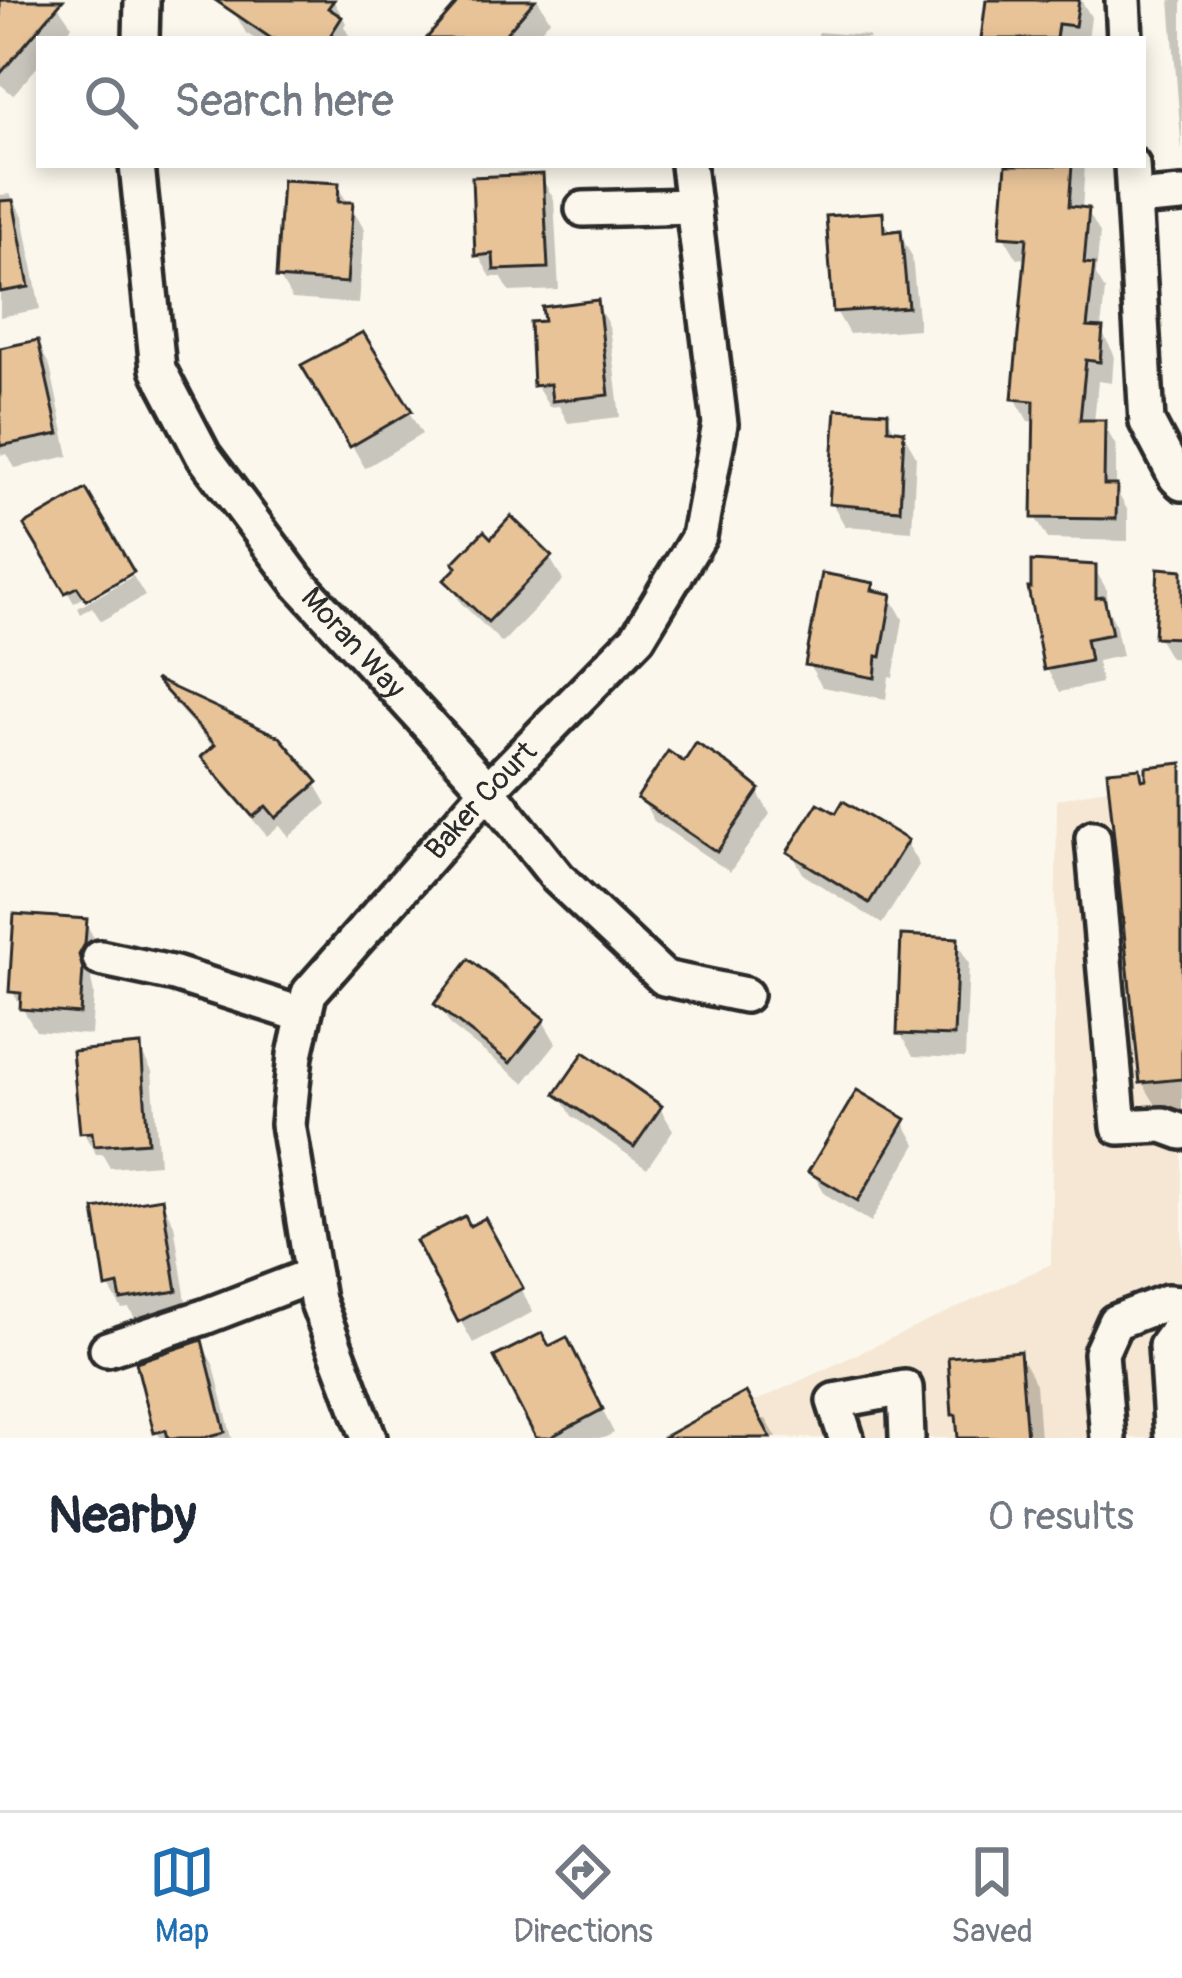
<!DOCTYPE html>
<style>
:root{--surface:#fff;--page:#f6f6f7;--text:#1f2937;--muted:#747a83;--line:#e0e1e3;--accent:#1f6fb2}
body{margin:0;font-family:Pangolin,sans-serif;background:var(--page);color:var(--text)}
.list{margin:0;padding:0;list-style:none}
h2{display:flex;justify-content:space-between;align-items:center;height:156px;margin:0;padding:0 48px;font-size:51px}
h2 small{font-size:39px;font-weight:400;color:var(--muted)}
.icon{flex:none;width:66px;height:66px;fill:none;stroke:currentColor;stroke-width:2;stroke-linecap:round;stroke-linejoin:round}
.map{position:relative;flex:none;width:1182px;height:1438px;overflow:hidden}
.search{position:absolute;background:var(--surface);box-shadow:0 6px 18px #0003;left:36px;right:36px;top:36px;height:132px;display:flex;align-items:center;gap:30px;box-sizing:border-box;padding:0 42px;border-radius:0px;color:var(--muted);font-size:45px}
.sheet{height:372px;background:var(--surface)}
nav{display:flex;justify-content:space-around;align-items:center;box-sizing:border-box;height:168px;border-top:3px solid var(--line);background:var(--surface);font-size:33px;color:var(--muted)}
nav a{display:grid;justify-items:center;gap:6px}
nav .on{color:var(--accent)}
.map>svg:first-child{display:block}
.built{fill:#f5e7d3}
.shadow{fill:#0003}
.building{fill:#e8c398;stroke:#2b2b2b;stroke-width:3}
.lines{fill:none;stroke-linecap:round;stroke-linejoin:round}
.minor-casing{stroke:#2b2b2b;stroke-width:42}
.minor{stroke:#fbf7ec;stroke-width:33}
.labels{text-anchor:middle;stroke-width:9;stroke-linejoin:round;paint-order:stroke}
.street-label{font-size:30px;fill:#2b2b2b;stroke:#fbf7ec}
</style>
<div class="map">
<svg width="1182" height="1438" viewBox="0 0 1182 1438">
<rect width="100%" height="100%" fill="#fbf7ec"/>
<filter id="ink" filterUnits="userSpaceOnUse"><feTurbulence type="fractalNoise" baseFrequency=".00833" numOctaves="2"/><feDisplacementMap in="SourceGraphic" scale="24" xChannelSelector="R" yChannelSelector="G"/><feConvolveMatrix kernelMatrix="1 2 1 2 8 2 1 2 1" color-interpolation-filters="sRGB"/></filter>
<g filter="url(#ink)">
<path class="built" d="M 1182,770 L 1182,1438 L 677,1438 L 1051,1264 L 1057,800 Z"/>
<g class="shadow">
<path d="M 0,0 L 54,0 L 72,26 L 61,39 L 39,39 L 39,65 L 13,95 L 0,84 Z"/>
<path d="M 240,0 L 333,0 L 346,23 L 344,26 L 351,39 L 255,39 L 246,33 L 233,10 Z"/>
<path d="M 464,0 L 538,0 L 550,20 L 533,39 L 442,39 Z"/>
<path d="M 989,0 L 1081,0 L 1091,17 L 1088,39 L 984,39 Z"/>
<path d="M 1170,0 L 1182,0 L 1182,152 Z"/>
<path d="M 818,32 L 868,36 L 870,39 L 818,39 Z"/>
<path d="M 1009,165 L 1085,165 L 1082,210 L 1087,210 L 1100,233 L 1096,275 L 1105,290 L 1101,330 L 1114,354 L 1112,383 L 1098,381 L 1094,423 L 1103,423 L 1116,446 L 1116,490 L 1128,511 L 1128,541 L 1048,539 L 1035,517 L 1037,422 L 1028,421 L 1015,398 L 1028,259 L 1017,258 L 1003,235 Z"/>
<path d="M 541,177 L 554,199 L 559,290 L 510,292 L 501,277 L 491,277 L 478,255 Z"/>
<path d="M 337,186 L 364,228 L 358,304 L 292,299 L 279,277 Z"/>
<path d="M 10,194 L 23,216 L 40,309 L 0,317 L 0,195 Z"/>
<path d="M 881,215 L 892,234 L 899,233 L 912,256 L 919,329 L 849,334 L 836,311 Z"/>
<path d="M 596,303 L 609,326 L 620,417 L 568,423 L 559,406 L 549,407 L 536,385 L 548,324 Z"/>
<path d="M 37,343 L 50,366 L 69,456 L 15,468 L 7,454 L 2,455 L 0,452 L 0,351 Z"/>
<path d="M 306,366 L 409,412 L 422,434 L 365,468 Z"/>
<path d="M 886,415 L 896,433 L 903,433 L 916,456 L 912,531 L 845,526 L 832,503 Z"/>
<path d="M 28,526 L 130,571 L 74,603 Z"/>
<path d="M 491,542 L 550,558 L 563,580 L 502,643 L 461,603 L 448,580 Z"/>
<path d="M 1094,568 L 1107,590 L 1107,608 L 1115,623 L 1122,656 L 1097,661 L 1101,683 L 1060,692 L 1047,669 L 1032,591 Z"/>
<path d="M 1182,573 L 1182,659 L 1170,658 L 1157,636 Z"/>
<path d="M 133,576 L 145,596 L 101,621 L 92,607 L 81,614 L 78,608 Z"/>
<path d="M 872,586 L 876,594 L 890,596 L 903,619 L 893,678 L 889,677 L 886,699 L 822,687 L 809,664 Z"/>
<path d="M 163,686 L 315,783 L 327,804 L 289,837 L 280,825 L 267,836 L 217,778 L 205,757 L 215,749 L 171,700 Z"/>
<path d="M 1182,766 L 1182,1110 L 1160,1112 L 1142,1082 L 1138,771 L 1148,788 Z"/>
<path d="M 757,791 L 770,814 L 730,872 L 654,821 L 641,798 Z"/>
<path d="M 906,842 L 919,865 L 882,924 L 804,875 L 791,852 Z"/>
<path d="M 85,922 L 98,945 L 96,968 L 91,979 L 94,994 L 91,1035 L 36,1031 L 12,991 Z"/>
<path d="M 956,941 L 969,963 L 965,1058 L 913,1056 L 900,1033 Z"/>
<path d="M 438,1004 L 543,1021 L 556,1043 L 524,1083 L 451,1026 Z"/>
<path d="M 139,1048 L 152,1071 L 159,1164 L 110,1168 L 102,1154 L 96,1154 L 83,1132 Z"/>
<path d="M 559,1094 L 660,1108 L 673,1130 L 647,1168 L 572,1116 Z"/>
<path d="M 903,1121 L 916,1144 L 871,1222 L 825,1194 L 812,1172 Z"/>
<path d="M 161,1201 L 174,1224 L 188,1314 L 137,1322 L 129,1308 L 122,1309 L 109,1287 Z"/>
<path d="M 484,1222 L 533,1312 L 473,1343 L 460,1320 L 469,1230 Z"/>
<path d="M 201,1343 L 214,1366 L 232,1438 L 161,1438 L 157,1432 Z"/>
<path d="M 1019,1354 L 1036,1384 L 1040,1438 L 957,1438 L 951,1360 Z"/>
<path d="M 498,1359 L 579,1364 L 614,1433 L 604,1438 L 540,1438 Z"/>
<path d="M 745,1396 L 759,1419 L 766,1419 L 777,1438 L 668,1438 Z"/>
</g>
<g class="building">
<path d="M 0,0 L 63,0 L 0,74 Z"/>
<path d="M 215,0 L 334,0 L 328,8 L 342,17 L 328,39 L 272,39 Z"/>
<path d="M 460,0 L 535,0 L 501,39 L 426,39 Z"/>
<path d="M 986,0 L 1079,0 L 1075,26 L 1058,24 L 1056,39 L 981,39 Z"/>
<path d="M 1006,165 L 1072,165 L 1069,206 L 1089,208 L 1084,263 L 1094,264 L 1087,327 L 1103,328 L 1100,362 L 1086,360 L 1080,420 L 1105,420 L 1104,485 L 1117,485 L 1116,519 L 1032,518 L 1034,401 L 1012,399 L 1027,238 L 1000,236 Z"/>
<path d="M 543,174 L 548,268 L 494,270 L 493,254 L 475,256 L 472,177 Z"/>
<path d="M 282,180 L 339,183 L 338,202 L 353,202 L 347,283 L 276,278 Z"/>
<path d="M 13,200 L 29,287 L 0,292 L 0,201 Z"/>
<path d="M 883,212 L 884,232 L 901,230 L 908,307 L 833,312 L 826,216 Z"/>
<path d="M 598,300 L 609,395 L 552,401 L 550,384 L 533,386 L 530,322 L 544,321 L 542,307 Z"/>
<path d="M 363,332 L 412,411 L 350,447 L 301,365 Z"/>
<path d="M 38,340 L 59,434 L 0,446 L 0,348 Z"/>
<path d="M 836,409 L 888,412 L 888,429 L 904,431 L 900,510 L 829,504 Z"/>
<path d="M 86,489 L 134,572 L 86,600 L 77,587 L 65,593 L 24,525 Z"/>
<path d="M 511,516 L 552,556 L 488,622 L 444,580 L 457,567 L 453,563 L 484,531 L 491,538 Z"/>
<path d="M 1031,561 L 1096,565 L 1096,598 L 1104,597 L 1112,634 L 1086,639 L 1090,661 L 1044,670 L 1028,588 L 1031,588 Z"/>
<path d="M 1158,568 L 1182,570 L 1182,638 L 1154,637 Z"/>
<path d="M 822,573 L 874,583 L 872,590 L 892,594 L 881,657 L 877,656 L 875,678 L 805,665 Z"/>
<path d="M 155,679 L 280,737 L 318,782 L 276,818 L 266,806 L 253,817 L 201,757 L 215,745 Z"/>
<path d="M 696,743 L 730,765 L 760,789 L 717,852 L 637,798 L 668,751 L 684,762 Z"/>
<path d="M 1182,763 L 1182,1079 L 1140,1083 L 1107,771 L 1140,768 L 1142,780 L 1146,779 L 1146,767 Z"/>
<path d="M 843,801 L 908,840 L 869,903 L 787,852 L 818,803 L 836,813 Z"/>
<path d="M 14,914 L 87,919 L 85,944 L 79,955 L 83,969 L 80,1014 L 20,1009 L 21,993 L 9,992 Z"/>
<path d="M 901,935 L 958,938 L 954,1036 L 897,1034 Z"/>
<path d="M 469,959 L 545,1019 L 510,1063 L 434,1004 Z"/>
<path d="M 141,1045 L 148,1142 L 94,1146 L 92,1132 L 80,1133 L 72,1051 Z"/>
<path d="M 584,1052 L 662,1106 L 634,1147 L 555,1094 Z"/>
<path d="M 857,1090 L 906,1119 L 858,1201 L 808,1172 Z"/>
<path d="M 162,1198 L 177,1291 L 121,1300 L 118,1285 L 106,1288 L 94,1209 Z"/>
<path d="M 465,1216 L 470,1226 L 485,1218 L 523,1288 L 458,1322 L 416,1241 Z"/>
<path d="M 542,1333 L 549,1346 L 567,1337 L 603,1409 L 549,1438 L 536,1438 L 494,1357 Z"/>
<path d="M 202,1340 L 225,1432 L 202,1438 L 168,1438 L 166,1430 L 154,1433 L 136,1362 Z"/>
<path d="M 1020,1351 L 1027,1438 L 958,1438 L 956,1415 L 952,1415 L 948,1357 Z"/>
<path d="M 746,1392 L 771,1438 L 662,1438 Z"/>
</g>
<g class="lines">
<defs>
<g id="minor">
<path d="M 1123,0 L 1125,39"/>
<path d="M 141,39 L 142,2"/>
<path id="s1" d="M 137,165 L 158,369 L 203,455 L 297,581 L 488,790 L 558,878 L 664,978 L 745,995"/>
<path d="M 1132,165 L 1147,422 L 1176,477 L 1182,483"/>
<path d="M 1134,199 L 1182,195"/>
<path d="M 583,209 L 693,206"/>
<path d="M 1093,838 L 1119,1127 L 1163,1125 L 1182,1132"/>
<path d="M 100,958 L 175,974 L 303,1015"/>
<path d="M 107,1349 L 204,1317 L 313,1275"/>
<path id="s2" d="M 369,1438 L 317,1300 L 288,1124 L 295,1055 L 309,993 L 488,790 L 638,637 L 699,536 L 720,424 L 688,165"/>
<path d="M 846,1438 L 834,1401 L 905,1388 L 907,1438"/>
<path d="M 1108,1438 L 1101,1353 L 1115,1322 L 1167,1302 L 1182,1303"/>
<path d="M 1172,1438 L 1166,1346 L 1182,1324"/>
</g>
</defs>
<use href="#minor" class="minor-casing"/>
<use href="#minor" class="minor"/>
</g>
</g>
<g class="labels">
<g class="street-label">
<text dy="10" stroke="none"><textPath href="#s1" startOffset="543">Moran Way</textPath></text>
<text dy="10" stroke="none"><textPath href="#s2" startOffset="717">Baker Court</textPath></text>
</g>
</g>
</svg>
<div class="search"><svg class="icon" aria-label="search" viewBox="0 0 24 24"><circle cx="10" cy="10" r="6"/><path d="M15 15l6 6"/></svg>Search here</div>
</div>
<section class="sheet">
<h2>Nearby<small>0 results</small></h2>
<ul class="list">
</ul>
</section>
<nav>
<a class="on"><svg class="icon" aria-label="map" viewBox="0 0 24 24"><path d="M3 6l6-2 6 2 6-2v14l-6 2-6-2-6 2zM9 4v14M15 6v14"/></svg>Map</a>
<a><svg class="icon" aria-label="directions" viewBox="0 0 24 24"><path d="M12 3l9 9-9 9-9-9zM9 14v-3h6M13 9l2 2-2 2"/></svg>Directions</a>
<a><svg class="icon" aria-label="saved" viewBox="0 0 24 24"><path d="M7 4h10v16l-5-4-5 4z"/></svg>Saved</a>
</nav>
